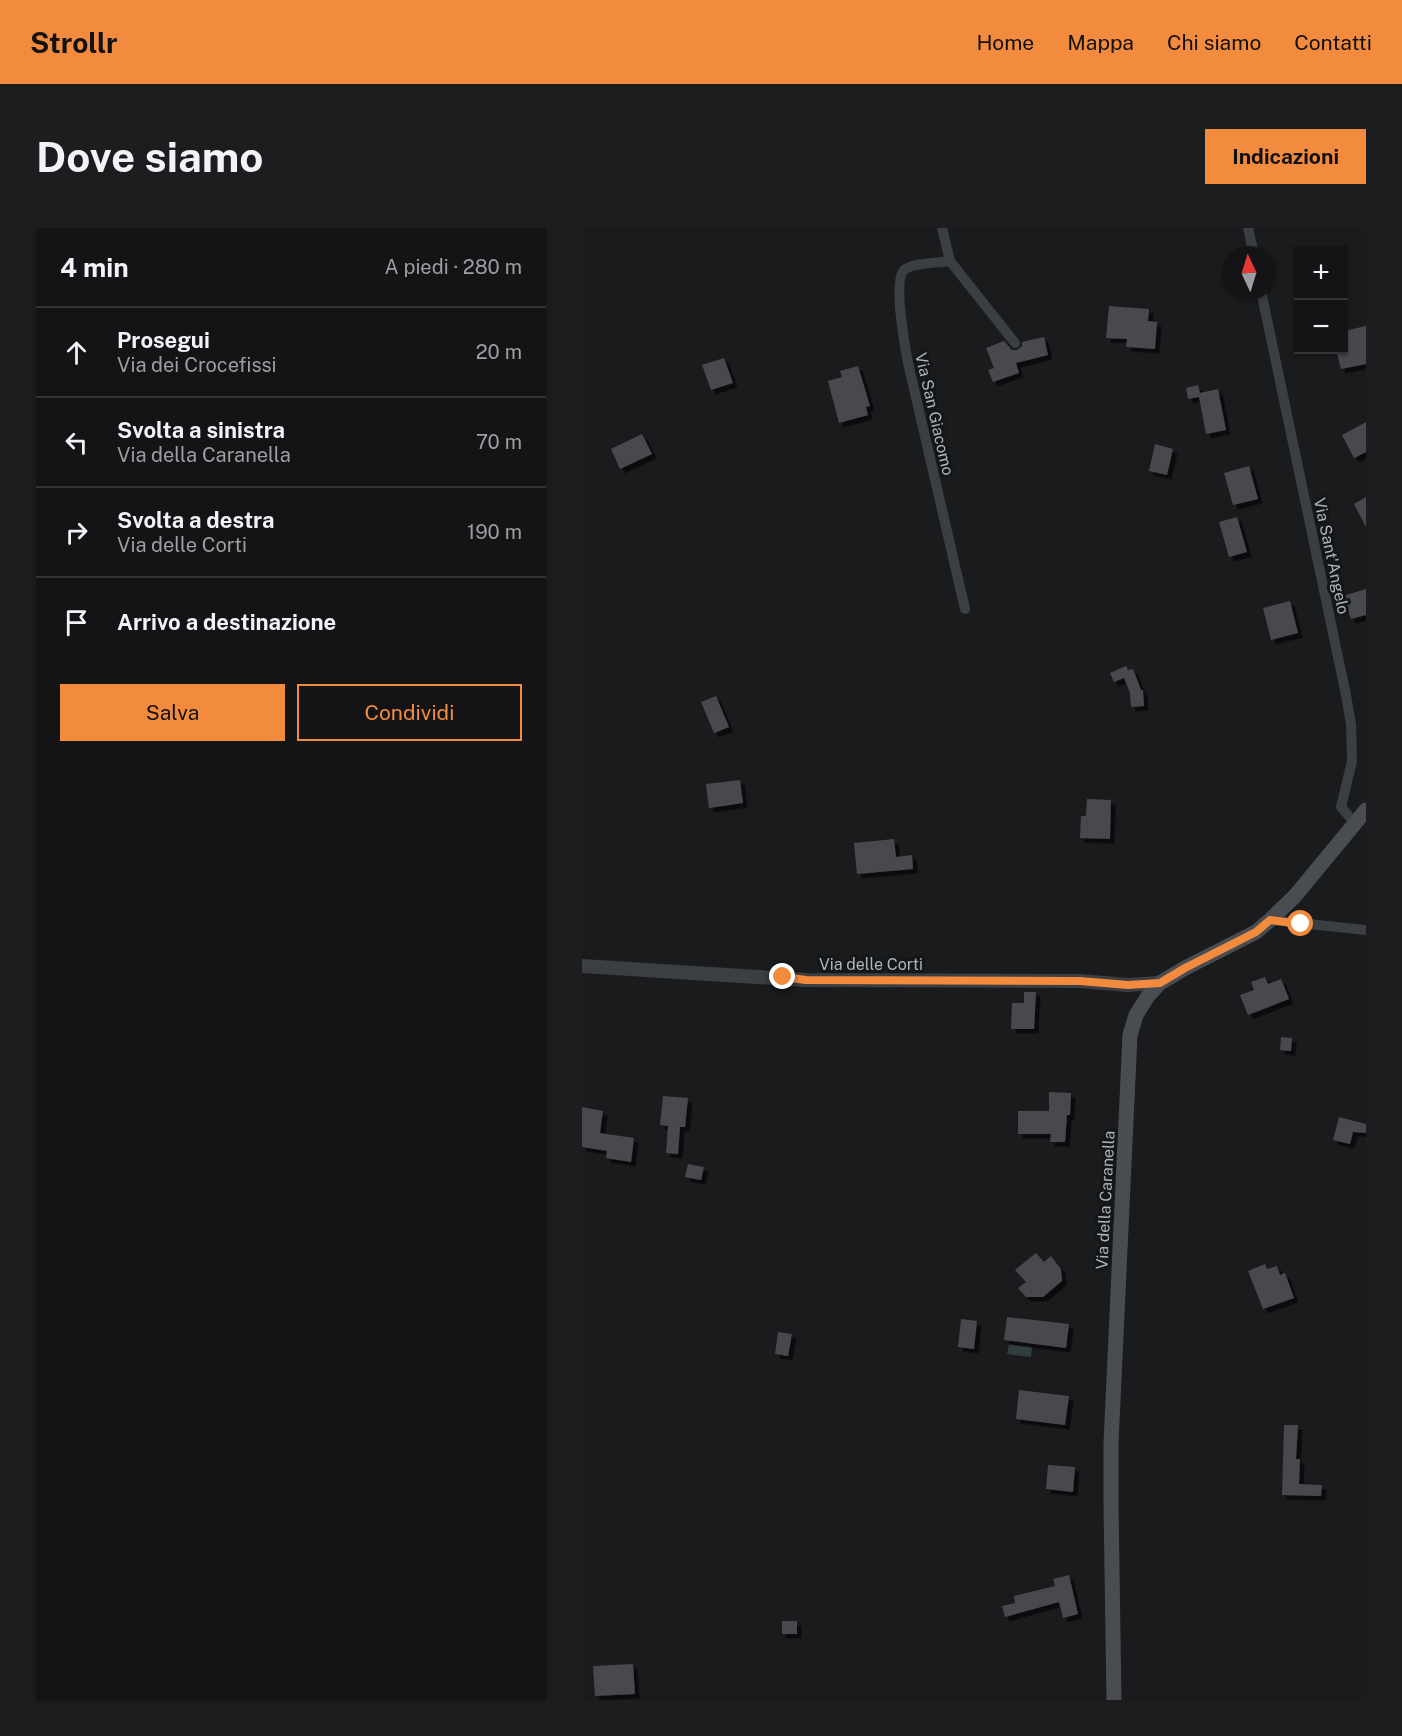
<!DOCTYPE html>
<html lang="it">
<meta charset="utf-8">
<style>
:root{--surface:#141416;--page:#1d1d1f;--text:#f1f3f6;--muted:#9d9ea1;--line:#333335;--accent:#f28b3d}
body{margin:0;font-family:"Public Sans",sans-serif;background:var(--page);color:var(--text)}
.controls{position:absolute;right:18px;top:18px;display:grid;overflow:hidden;border-radius:0px;box-shadow:0 2px 4px #0004}
.controls button{width:54px;height:54px;display:grid;place-items:center;padding:0;border:0;border-bottom:2px solid var(--line);background:var(--surface);color:var(--text);font:30px sans-serif}
.compass{position:absolute;left:640px;top:18px;width:54px;height:54px;border-radius:50%;background:var(--surface);box-shadow:0 2px 4px #0004;rotate:356deg}
.stop{position:absolute;width:18px;height:18px;margin:-14px;border:4px solid #f28b3d;border-radius:50%;background:#fff}
.stop.end{background:#f28b3d;border-color:#fff;box-shadow:0 2px 6px #0008}
.list{margin:0;padding:0;list-style:none}
h2{display:flex;justify-content:space-between;align-items:center;height:78px;margin:0;padding:0 24px;font-size:26px}
h2 small{font-size:20px;font-weight:400;color:var(--muted)}
.list li{display:grid;grid-template-columns:39px 1fr auto;gap:18px;align-items:center;box-sizing:border-box;height:90px;padding:0 24px;border-top:2px solid var(--line)}
.list b{display:block;font-size:22px;white-space:nowrap}
.list p{margin:0;font-size:20px;white-space:nowrap;color:var(--muted)}
.list em{font-size:20px;font-style:normal;color:var(--muted)}
.actions{display:flex;gap:12px;padding:18px 24px}
.actions a{flex:1;padding:14px 0;border:2px solid var(--accent);border-radius:0px;text-align:center;font-size:21px;color:var(--accent)}
.actions .main{background:var(--accent);color:#111}
.icon{flex:none;width:33px;height:33px;fill:none;stroke:currentColor;stroke-width:2;stroke-linecap:round;stroke-linejoin:round}
.map{position:relative;flex:none;width:784px;height:1472px;overflow:hidden;border-radius:0px}
header{display:flex;align-items:center;gap:36px;box-sizing:border-box;height:84px;padding:0 30px;background:var(--accent);color:#111}
header strong{font-size:28px}
nav{display:flex;gap:33px;margin-inline-start:auto;font-size:21px}
.intro{display:flex;align-items:center;justify-content:space-between;box-sizing:border-box;height:144px;padding:0 36px}
h1{margin:0;font-size:42px}
.button{padding:15px 27px;border-radius:0px;background:var(--accent);color:#111;font-size:21px;font-weight:700}
main{display:flex;gap:36px;padding:0 36px}
aside{flex:1;background:var(--surface);border-radius:0px;box-shadow:0 2px 4px #0004}
.map>svg:first-child{display:block}
.water{fill:#303e41}
.building{fill:#47494d;filter:url(#shadow)}
.lines{fill:none;stroke-linecap:round;stroke-linejoin:round}
.minor{stroke:#3b3e42;stroke-width:10}
.tertiary{stroke:#3b3e42;stroke-width:14}
.secondary{stroke:#494d52;stroke-width:15}
.route{stroke:#f28b3d;stroke-width:8}
.labels{text-anchor:middle;stroke-width:6;stroke-linejoin:round;paint-order:stroke}
.street-label{font-size:16px;fill:#adb5bc;stroke:#151618}
</style>
<header>
<strong>Strollr</strong>
<nav><a>Home</a><a>Mappa</a><a>Chi siamo</a><a>Contatti</a></nav>
</header>
<div class="intro"><h1>Dove siamo</h1><a class="button">Indicazioni</a></div>
<main>
<aside>
<h2>4 min<small>A piedi · 280 m</small></h2>
<ul class="list">
<li><svg class="icon" aria-label="ahead" viewBox="0 0 24 24"><path d="M12 20V5M6 11l6-6 6 6"/></svg><div><b>Prosegui</b><p>Via dei Crocefissi</p></div><em>20 m</em></li>
<li><svg class="icon" aria-label="left" viewBox="0 0 24 24"><path d="M17 20v-9H6M10 6l-5 5 5 5"/></svg><div><b>Svolta a sinistra</b><p>Via della Caranella</p></div><em>70 m</em></li>
<li><svg class="icon" aria-label="right" viewBox="0 0 24 24"><path d="M7 20v-9h11M14 6l5 5-5 5"/></svg><div><b>Svolta a destra</b><p>Via delle Corti</p></div><em>190 m</em></li>
<li><svg class="icon" aria-label="arrive" viewBox="0 0 24 24"><path d="M6 21V4h12l-3 4 3 4H6"/></svg><div><b>Arrivo a destinazione</b></div></li>
</ul>
<div class="actions"><a class="main">Salva</a><a>Condividi</a></div>
</aside>
<div class="map">
<svg width="784" height="1472" viewBox="0 0 784 1472">
<defs>
<filter id="shadow"><feDropShadow dx="4.5" dy="4.5" stdDeviation="0" flood-color="#0009"/></filter>
</defs>
<rect width="100%" height="100%" fill="#1a1b1d"/>
<path class="water" d="M 427,1116 L 450,1119 L 449,1129 L 425,1126 Z"/>
<g class="building">
<path d="M 527,78 L 567,81 L 566,93 L 575,94 L 573,121 L 544,119 L 545,111 L 524,110 Z"/>
<path d="M 784,98 L 784,136 L 759,141 L 754,122 L 762,122 L 762,103 Z"/>
<path d="M 462,109 L 466,127 L 434,135 L 437,145 L 411,154 L 406,142 L 412,140 L 404,120 L 422,113 L 430,122 L 435,122 L 440,118 L 440,114 Z"/>
<path d="M 142,130 L 151,155 L 129,162 L 120,137 Z"/>
<path d="M 276,138 L 288,178 L 284,179 L 286,187 L 257,195 L 246,153 L 260,149 L 258,143 Z"/>
<path d="M 616,157 L 618,165 L 636,161 L 644,202 L 624,206 L 617,169 L 606,171 L 604,160 Z"/>
<path d="M 784,194 L 784,224 L 772,230 L 760,207 Z"/>
<path d="M 60,206 L 70,226 L 38,241 L 29,221 Z"/>
<path d="M 573,216 L 591,221 L 585,247 L 567,243 Z"/>
<path d="M 667,238 L 676,271 L 651,277 L 642,245 Z"/>
<path d="M 784,269 L 784,299 L 772,276 Z"/>
<path d="M 655,289 L 665,324 L 647,329 L 637,294 Z"/>
<path d="M 784,361 L 784,387 L 769,391 L 761,368 Z"/>
<path d="M 708,373 L 716,405 L 689,412 L 681,380 Z"/>
<path d="M 544,438 L 546,442 L 551,441 L 559,462 L 561,462 L 562,478 L 549,479 L 548,465 L 542,450 L 532,454 L 528,445 Z"/>
<path d="M 134,468 L 147,499 L 132,505 L 119,474 Z"/>
<path d="M 158,552 L 161,575 L 127,580 L 124,556 Z"/>
<path d="M 505,571 L 529,572 L 528,611 L 498,610 L 499,588 L 504,588 Z"/>
<path d="M 312,611 L 314,629 L 330,627 L 331,641 L 275,646 L 272,615 Z"/>
<path d="M 683,749 L 686,756 L 699,751 L 707,771 L 666,787 L 658,767 L 672,762 L 669,754 Z"/>
<path d="M 442,764 L 454,764 L 452,801 L 429,801 L 430,775 L 442,775 Z"/>
<path d="M 699,809 L 710,810 L 709,823 L 698,822 Z"/>
<path d="M 467,864 L 489,865 L 488,887 L 485,887 L 483,914 L 468,914 L 469,906 L 436,906 L 436,883 L 467,883 Z"/>
<path d="M 81,868 L 106,870 L 103,899 L 98,899 L 96,926 L 84,925 L 86,898 L 78,897 Z"/>
<path d="M 0,879 L 21,883 L 18,905 L 52,910 L 49,934 L 24,930 L 25,923 L 0,919 Z"/>
<path d="M 757,889 L 784,896 L 784,905 L 771,904 L 768,916 L 751,912 Z"/>
<path d="M 106,936 L 122,939 L 119,952 L 103,949 Z"/>
<path d="M 454,1025 L 462,1034 L 469,1028 L 479,1041 L 480,1053 L 461,1069 L 444,1069 L 436,1060 L 444,1054 L 433,1042 Z"/>
<path d="M 683,1036 L 685,1041 L 695,1038 L 698,1047 L 703,1045 L 712,1070 L 681,1081 L 666,1043 Z"/>
<path d="M 425,1089 L 487,1096 L 484,1120 L 422,1112 Z"/>
<path d="M 379,1091 L 395,1093 L 392,1121 L 376,1119 Z"/>
<path d="M 196,1104 L 210,1106 L 206,1128 L 193,1126 Z"/>
<path d="M 437,1162 L 487,1168 L 483,1197 L 434,1191 Z"/>
<path d="M 702,1197 L 716,1197 L 714,1231 L 718,1231 L 717,1256 L 740,1257 L 739,1268 L 700,1267 Z"/>
<path d="M 466,1237 L 493,1239 L 491,1264 L 464,1261 Z"/>
<path d="M 487,1347 L 496,1386 L 481,1390 L 477,1374 L 423,1389 L 420,1378 L 433,1375 L 432,1368 L 473,1358 L 471,1351 Z"/>
<rect x="200" y="1393" width="15" height="13"/>
<path d="M 51,1436 L 53,1466 L 13,1468 L 11,1438 Z"/>
</g>
<g class="lines">
<g class="minor">
<path d="M 360,0 L 368,33 L 433,115"/>
<path d="M 666,0 L 672,27"/>
<path d="M 368,33 C 356,35 330,35 322,42 C 311,52 323,119 326,135 L 383,381"/>
<path d="M 679,63 L 764,467 L 769,496 L 770,533 L 759,579 L 772,594"/>
<path d="M 688,692 L 784,702"/>
</g>
<path class="tertiary" d="M 0,738 L 224,752 L 498,753 L 546,757 L 578,755"/>
<path class="secondary" d="M 532,1472 L 529,1276 L 529,1215 L 548,807 L 554,787 L 566,768 L 578,755 L 603,740 L 674,704 L 688,692 L 713,668 L 784,582"/>
</g>
<g class="lines">
<path class="route" d="M 201,749 L 224,752 L 498,753 L 546,757 L 578,755 L 603,740 L 674,704 L 688,692 L 719,696"/>
</g>
<g class="labels">
<g class="street-label">
<text transform="translate(353 186) rotate(77)" y="6">Via San Giacomo</text>
<text transform="translate(750 328) rotate(78)" y="6">Via Sant'Angelo</text>
<text x="289" y="742">Via delle Corti</text>
<text transform="translate(523 972) rotate(-87)" y="6">Via della Caranella</text>
</g>
</g>
</svg>
<div class="controls">
<button>+</button>
<button>−</button>
</div>
<svg class="compass" viewBox="-18 -18 36 36"><path d="M0-13l5 13h-10z" fill="#e53935"/><path d="M0 13l5-13h-10z" fill="#9d9ea1"/></svg>
<div class="stop" style="left:719px;top:696px"></div>
<div class="stop end" style="left:201px;top:749px"></div>
</div>
</main>
